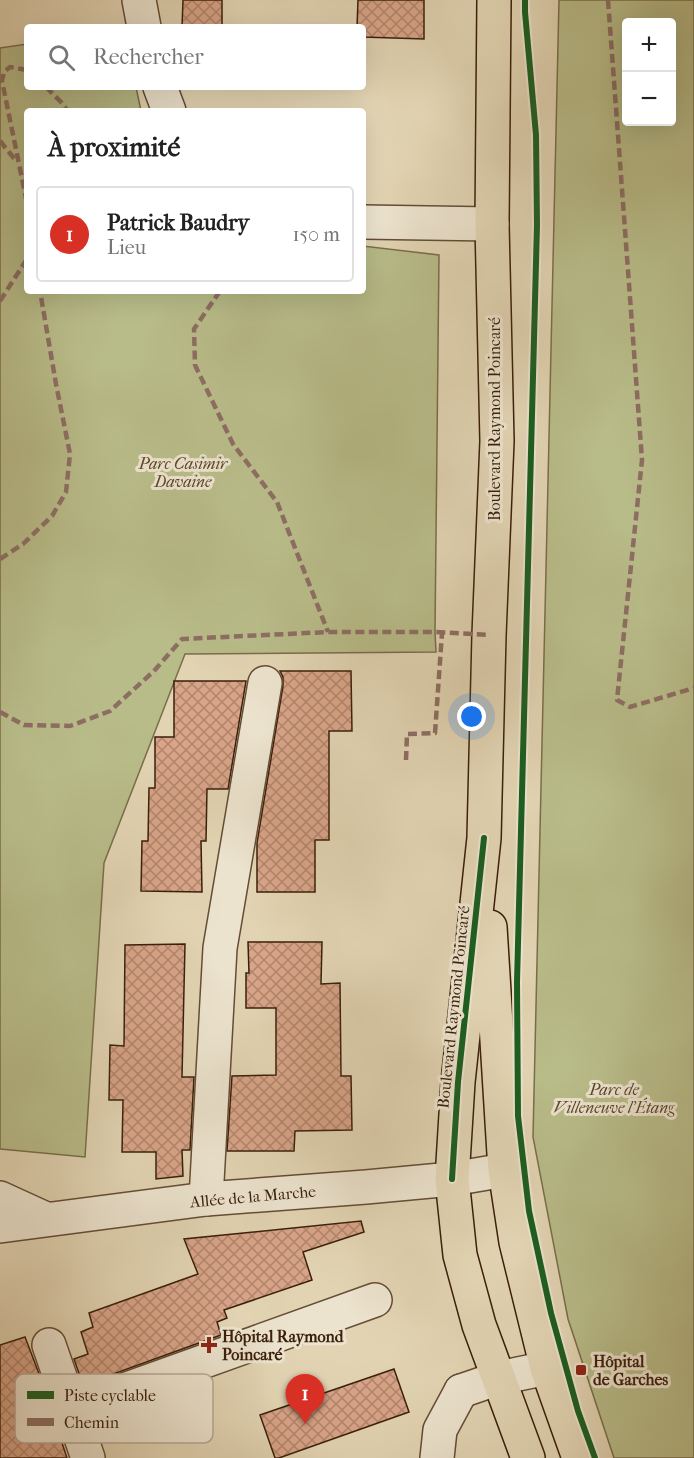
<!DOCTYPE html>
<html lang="fr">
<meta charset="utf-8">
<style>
:root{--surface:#fff;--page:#f2f2f2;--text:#222;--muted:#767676;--line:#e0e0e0;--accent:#d93025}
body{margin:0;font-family:"IM FELL French Canon",serif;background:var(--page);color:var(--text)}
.controls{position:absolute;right:18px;top:18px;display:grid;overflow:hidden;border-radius:6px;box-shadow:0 6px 24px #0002}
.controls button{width:54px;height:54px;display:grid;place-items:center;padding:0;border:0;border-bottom:2px solid var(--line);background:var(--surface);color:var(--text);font:30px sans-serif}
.you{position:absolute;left:472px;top:717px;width:21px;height:21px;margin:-15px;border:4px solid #fff;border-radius:50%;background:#1a73e8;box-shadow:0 0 0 9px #1a73e833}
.badge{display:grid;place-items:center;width:39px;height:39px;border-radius:50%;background:var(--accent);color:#fff;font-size:20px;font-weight:700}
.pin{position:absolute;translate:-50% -50px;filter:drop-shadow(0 2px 3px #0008)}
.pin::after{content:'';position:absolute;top:32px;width:21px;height:18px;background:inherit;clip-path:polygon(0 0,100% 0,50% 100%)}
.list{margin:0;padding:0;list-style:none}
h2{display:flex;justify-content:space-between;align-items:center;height:78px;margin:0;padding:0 24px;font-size:26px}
h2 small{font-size:20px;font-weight:400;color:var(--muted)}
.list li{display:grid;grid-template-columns:39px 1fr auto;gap:18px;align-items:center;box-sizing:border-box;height:96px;margin:0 12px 12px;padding:0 12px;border:2px solid var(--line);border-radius:6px}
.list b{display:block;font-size:22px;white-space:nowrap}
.list p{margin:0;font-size:20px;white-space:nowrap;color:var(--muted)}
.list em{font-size:20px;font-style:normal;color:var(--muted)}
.icon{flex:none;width:33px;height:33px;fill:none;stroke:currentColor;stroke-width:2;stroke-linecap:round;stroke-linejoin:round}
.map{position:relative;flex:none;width:694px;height:1458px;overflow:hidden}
.search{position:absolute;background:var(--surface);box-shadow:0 6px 24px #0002;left:24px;top:24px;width:342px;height:66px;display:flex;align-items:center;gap:15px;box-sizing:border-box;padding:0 21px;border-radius:6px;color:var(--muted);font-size:22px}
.panel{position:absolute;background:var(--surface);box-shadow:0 6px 24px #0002;left:24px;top:108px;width:342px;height:186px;border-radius:6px}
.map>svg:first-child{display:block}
.park{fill:#b8bc89;stroke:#796e4a;stroke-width:1.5;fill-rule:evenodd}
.building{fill:url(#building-cross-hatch);stroke:#3a1f0b;stroke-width:1.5}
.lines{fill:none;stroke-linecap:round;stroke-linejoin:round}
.minor-casing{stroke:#644c35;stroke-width:36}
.major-casing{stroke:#3a1f0b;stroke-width:36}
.minor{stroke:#ece3ce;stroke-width:33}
.major{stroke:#e2d4b3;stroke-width:33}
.quiet{stroke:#8d6e63;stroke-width:4.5;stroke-dasharray:9 4.5;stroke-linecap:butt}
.cycleway-casing{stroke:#ece3ce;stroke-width:10}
.cycleway{stroke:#1b5e20;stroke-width:6}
.poi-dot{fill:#8f2418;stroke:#ece3ce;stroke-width:2}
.labels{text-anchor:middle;stroke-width:6;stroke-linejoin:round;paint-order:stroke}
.street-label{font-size:16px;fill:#3a1f0b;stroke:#ece3ce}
.park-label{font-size:16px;font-style:italic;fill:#5a462a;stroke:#ece3ce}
.poi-label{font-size:16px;font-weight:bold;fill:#3a1f0b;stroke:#ece3ce;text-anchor:start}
.key{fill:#ece3ce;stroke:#b7a894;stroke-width:1.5}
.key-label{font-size:16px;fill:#3a1f0b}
</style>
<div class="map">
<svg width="694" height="1458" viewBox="0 0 694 1458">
<defs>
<pattern id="building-cross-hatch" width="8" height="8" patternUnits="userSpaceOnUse" patternTransform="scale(1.5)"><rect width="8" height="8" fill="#d9a488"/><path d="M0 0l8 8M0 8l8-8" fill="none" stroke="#b1856d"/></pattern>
</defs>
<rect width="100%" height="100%" fill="#e2d4b3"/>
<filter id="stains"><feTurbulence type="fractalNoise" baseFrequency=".00333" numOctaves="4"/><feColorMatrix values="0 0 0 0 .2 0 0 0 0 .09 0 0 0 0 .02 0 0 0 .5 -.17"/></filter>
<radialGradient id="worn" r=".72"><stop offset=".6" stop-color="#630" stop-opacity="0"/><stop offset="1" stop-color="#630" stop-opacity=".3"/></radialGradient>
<g class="park">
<path d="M 559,0 L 694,0 L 694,1458 L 614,1458 L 568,1319 L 533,1137 ZM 672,22 L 672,122 L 626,122 L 626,22 Z"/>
<path d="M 27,44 L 27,87 L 136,87 L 141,111 L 27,111 L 27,291 L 363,291 L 363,246 L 439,255 L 435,632 L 436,652 L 185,654 L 104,863 L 85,1157 L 0,1149 L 0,48 Z"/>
</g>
<g class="building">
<path d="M 183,0 L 222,0 L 222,27 L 182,27 Z"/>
<path d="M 358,0 L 424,0 L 424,39 L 363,37 L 363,27 L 357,27 Z"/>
<path d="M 280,671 L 351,671 L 352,731 L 329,731 L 329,840 L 315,840 L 315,892 L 257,892 L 257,843 L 283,686 L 283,677 Z"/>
<path d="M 174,681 L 246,681 L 228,789 L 207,789 L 206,841 L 201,841 L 202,892 L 141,891 L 142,841 L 148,841 L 149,788 L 155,788 L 155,737 L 174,737 Z"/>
<path d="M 248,942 L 322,942 L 321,984 L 340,983 L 341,1076 L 351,1076 L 352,1130 L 295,1131 L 294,1151 L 227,1151 L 232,1076 L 276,1075 L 276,1008 L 246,1008 L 246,973 L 249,973 Z"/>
<path d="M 185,944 L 182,1077 L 194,1077 L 190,1150 L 182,1150 L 183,1176 L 156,1179 L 156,1152 L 122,1152 L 123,1100 L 109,1100 L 110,1045 L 124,1046 L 125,945 Z"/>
<path d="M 361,1221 L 364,1232 L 303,1252 L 312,1280 L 224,1310 L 227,1318 L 217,1322 L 221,1335 L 83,1385 L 74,1359 L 88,1354 L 81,1332 L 93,1327 L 89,1313 L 198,1274 L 184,1239 Z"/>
<path d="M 25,1337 L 38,1371 L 67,1458 L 0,1458 L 0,1345 Z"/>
<path d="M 394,1369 L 409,1412 L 279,1458 L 275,1458 L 260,1415 Z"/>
</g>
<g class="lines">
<defs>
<g id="minor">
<path d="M 139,0 L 144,27"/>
<path d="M 160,87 L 169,111"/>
<path d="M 363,222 L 492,224"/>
<path d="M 0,1198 L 46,1219"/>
<path d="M 206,1199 L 220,948 L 265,683"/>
<path d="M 0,1226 L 206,1199 L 366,1187 L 452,1179 L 505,1170"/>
<path d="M 49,1345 L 88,1458"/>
<path d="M 461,1391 L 499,1378 L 547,1368"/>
<path d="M 71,1409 L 375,1300"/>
<path d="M 437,1458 L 440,1430 L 461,1391"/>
</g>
<g id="major">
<path d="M 494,0 L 492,224 L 497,441 L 489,635 L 484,838 L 458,1082 L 452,1179 L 460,1255 L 479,1325 L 528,1458"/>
<path d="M 490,927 L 505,1170 L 516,1242 L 547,1368 L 579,1458"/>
</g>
</defs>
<use href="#minor" class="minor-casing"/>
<use href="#major" class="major-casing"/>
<use href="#minor" class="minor"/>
<use href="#major" class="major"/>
<g class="quiet">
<path d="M 608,0 L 642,460 L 617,700 L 630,707 L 694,688"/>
<path d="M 27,70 L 10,67 L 4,72 L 2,81 L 27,203"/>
<path d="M 46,87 L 61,102 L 68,111"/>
<path d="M 0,141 L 17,162"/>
<path d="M 220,291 L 194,329 L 195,365 L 233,444 L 277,502 L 328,632"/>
<path d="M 0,301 L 27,259"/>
<path d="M 0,559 L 23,544 L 52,516 L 66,492 L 70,454 L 56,384 L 40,291"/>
<path d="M 0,712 L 24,725 L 70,726 L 110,711 L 154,671 L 182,639 L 328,632 L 435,632 L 489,635"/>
<path d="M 406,760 L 407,734 L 435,733 L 442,633"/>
</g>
<defs>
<g id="cycleway">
<path d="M 525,0 L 525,12 L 536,135 L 537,225 L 517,982 L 518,1116 L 529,1211 L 551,1313 L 578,1411 L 595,1458"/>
<path d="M 452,1179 L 458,1082 L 484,838"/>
</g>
</defs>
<use href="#cycleway" class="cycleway-casing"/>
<use href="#cycleway" class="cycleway"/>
</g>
<g class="poi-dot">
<path d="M206 1336h6v6h6v6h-6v6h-6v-6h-6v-6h6z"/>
<rect x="575" y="1364" width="12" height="12" rx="3"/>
</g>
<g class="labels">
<g class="street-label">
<text transform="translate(494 419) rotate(-90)" y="6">Boulevard Raymond Poincaré</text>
<text transform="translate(453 1007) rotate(-84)" y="6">Boulevard Raymond Poincaré</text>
<text transform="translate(253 1196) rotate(-5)" y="6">Allée de la Marche</text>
</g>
<g class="park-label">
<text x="183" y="469">Parc Casimir<tspan x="183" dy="18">Davaine</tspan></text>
<text x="614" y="1095">Parc de<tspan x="614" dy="18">Villeneuve l'Étang</tspan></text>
</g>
<g class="poi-label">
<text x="222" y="1342">Hôpital Raymond<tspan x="222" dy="18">Poincaré</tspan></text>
<text x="593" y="1367">Hôpital<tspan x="593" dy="18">de Garches</tspan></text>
</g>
</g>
<rect x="15" y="1374" width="198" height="69" rx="9" class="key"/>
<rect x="27" y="1391" width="27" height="8" fill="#1b5e20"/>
<rect x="27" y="1418" width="27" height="8" fill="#8d6e63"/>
<g class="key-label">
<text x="64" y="1401">Piste cyclable</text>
<text x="64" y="1428">Chemin</text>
</g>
<rect width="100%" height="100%" filter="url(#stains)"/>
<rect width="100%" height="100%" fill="url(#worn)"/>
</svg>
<div class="controls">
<button>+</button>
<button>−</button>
</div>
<div class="you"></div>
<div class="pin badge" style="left:305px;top:1424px">1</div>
<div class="search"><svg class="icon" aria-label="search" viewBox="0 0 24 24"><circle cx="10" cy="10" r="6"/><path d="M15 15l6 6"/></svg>Rechercher</div>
<section class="panel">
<h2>À proximité<small></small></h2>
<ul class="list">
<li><span class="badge">1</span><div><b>Patrick Baudry</b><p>Lieu</p></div><em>150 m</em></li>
</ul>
</section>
</div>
